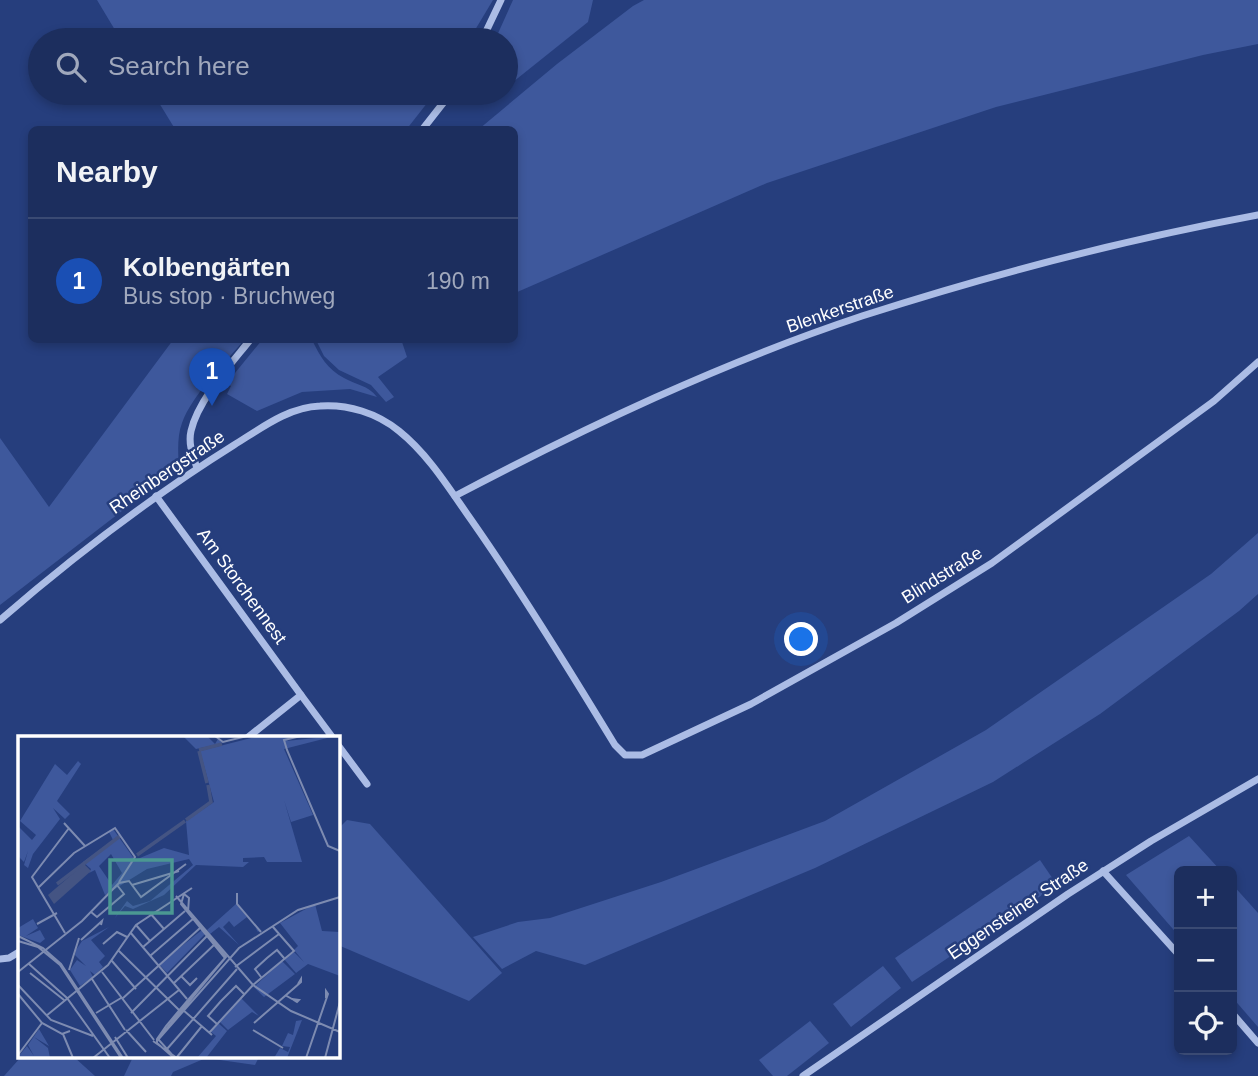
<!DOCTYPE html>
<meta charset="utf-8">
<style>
:root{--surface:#1c2e5e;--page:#293a67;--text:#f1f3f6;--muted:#a0a8bc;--line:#3a4a73;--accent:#8abfa5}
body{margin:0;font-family:Helvetica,sans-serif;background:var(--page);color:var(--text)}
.controls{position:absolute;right:21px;bottom:21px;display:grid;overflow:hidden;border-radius:10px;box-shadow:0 4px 10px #0003}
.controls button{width:63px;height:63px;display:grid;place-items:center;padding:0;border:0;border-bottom:2px solid var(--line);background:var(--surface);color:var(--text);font:35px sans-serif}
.you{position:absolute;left:802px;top:640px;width:24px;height:24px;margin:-18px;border:5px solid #fff;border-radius:50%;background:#1a73e8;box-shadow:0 0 0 10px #1a73e833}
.badge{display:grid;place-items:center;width:46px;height:46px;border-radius:50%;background:var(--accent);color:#fff;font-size:23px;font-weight:700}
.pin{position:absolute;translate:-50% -58px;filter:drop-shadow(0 2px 4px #0008)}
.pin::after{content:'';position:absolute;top:37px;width:24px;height:21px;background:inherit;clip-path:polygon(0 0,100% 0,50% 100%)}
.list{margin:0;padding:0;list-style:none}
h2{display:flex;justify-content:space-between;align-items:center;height:91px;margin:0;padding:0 28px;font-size:30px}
h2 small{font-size:23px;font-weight:400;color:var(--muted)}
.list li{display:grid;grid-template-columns:46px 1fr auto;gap:21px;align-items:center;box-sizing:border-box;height:126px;padding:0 28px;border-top:2px solid var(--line)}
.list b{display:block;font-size:26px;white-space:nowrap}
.list p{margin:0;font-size:23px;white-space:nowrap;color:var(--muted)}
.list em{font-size:23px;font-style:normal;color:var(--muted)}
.icon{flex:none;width:38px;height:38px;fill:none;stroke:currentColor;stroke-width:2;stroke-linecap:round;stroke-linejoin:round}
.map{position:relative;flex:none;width:1258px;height:1076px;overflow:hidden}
.search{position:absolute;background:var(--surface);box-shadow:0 4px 10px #0003;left:28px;top:28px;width:490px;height:77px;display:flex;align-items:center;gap:18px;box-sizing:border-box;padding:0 24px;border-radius:38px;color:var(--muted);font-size:26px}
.panel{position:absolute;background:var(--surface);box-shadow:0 4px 10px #0003;left:28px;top:126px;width:490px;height:217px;border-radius:10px}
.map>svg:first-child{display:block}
.green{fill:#3e589c}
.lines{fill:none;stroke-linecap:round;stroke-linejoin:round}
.minor{stroke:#abbce5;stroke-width:7}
.labels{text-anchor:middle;stroke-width:5;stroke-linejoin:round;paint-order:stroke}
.street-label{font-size:18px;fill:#fff;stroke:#263e7d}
.inset-river{fill:none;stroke:#445483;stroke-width:3.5}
.inset-road{fill:none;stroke:#7d8bb1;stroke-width:2}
.view{fill:#4b9892;fill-opacity:0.15;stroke:#4b9892;stroke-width:3.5}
.inset-edge{fill:none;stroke:#fff;stroke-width:3.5}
</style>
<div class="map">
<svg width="1258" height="1076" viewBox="0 0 1258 1076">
<rect width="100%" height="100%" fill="#263e7d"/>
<g class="green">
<path d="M 97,0 L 493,0 L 469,40 L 121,40 Z"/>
<path d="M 513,0 L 593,0 L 588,22 L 508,86 L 506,83 L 506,40 L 495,40 Z"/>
<path d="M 644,0 L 1258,0 L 1258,44 L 1203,55 L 996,107 L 767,183 L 515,293 L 514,130 L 479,129 L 557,64 L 633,6 Z"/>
<path d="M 153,93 L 435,93 L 406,130 L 175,129 Z"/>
<path d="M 173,340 L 244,340 C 225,363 192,395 182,423 C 177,436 178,454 179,467 L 0,605 L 0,438 L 49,507 Z"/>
<path d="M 262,340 L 312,340 C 320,356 327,369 344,378 C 356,385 368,385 377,397 L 350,389 L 302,392 L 257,411 L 227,394 L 231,386 L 226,384 Z"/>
<path d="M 316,340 L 407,340 L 402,342 L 407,357 L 378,377 L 394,397 L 386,402 L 371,385 L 339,370 L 324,356 Z"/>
<path d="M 1258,533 L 1258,594 L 1239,611 L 1100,714 L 993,782 L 815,868 L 585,965 L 536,951 L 502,969 L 473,937 L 518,922 L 550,918 L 661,882 L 825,821 L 986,730 L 1211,574 Z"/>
<path d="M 347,820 L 370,824 L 502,973 L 469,1001 L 338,945 L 338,829 Z"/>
<path d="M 1189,836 L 1221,871 L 1179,871 L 1179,936 L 1126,875 Z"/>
<path d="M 1040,860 L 1057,885 L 912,982 L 895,958 Z"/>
<path d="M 1232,884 L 1258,913 L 1258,1027 L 1232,997 Z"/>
<path d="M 883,966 L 901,988 L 851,1027 L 833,1004 Z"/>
<path d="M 810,1021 L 829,1043 L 787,1076 L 773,1076 L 759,1060 Z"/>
<path d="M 21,1057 L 74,1057 L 95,1076 L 4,1076 Z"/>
<path d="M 133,1057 L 259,1057 L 255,1065 L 206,1058 L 173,1072 L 171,1076 L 124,1076 Z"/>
</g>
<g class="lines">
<g class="minor">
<path d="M 482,40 L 501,0"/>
<path d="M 422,130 L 451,93"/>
<path d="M 197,468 C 193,456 188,444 191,431 C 198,400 231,364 250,340"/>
<path d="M 156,496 L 301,695 L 247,738"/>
<path d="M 455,496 C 586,427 721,363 862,316 C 992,274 1124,240 1258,215"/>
<path d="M 0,620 C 74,556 151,497 234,445 C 260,429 288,407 320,406 C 348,404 377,413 399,431 C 429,455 450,490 472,521 C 523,594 569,669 615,745 L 625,755 L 642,755 L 751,704 L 896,623 L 992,563 L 1214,401 L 1258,362"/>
<path d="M 301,695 L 333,738"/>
<path d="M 338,745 L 367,784"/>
<path d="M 1103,871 L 1179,955"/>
<path d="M 0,959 L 9,958 L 19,952"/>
<path d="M 1232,1013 L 1258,1043"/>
<path d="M 803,1076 L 1068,894 L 1151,841 L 1258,779"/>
</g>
</g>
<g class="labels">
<g class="street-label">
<text transform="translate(840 309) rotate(-19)" y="6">Blenkerstraße</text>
<text transform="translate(167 472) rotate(-34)" y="6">Rheinbergstraße</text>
<text transform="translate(942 575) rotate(-32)" y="6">Blindstraße</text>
<text transform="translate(242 586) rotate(54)" y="6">Am Storchennest</text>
<text transform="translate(1018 909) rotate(-34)" y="6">Eggensteiner Straße</text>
</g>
</g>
<g transform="translate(18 736)">
<rect width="322" height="322" fill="#263e7d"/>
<path d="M 165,0 L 189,0 L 197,8 L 200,3 L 205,7 L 178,13 ZM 241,0 L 280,0 L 268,5 L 317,0 L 266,13 L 295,79 L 273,86 L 266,64 L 284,126 L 249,126 L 246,121 L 225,122 L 225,126 L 231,126 L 225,131 L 178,129 L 146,159 L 115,173 L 107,170 L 96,183 L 109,165 L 115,170 L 132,165 L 175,129 L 171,123 L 129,133 L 87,159 L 77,134 L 71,137 L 73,133 L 65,126 L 95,104 L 91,96 L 95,93 L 117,124 L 146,112 L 171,119 L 168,85 L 196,66 L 182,15 ZM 93,118 L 104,137 L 94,149 L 81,130 ZM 60,25 L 63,28 L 39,65 L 52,78 L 47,83 L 35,72 L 42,83 L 15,118 L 10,132 L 6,129 L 10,115 L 6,126 L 0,120 L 0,90 L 14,104 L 18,99 L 2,85 L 37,28 L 49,39 ZM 218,168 L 229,181 L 216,191 L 211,185 L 205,191 L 221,209 L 240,196 L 237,191 L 241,195 L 240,196 L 221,209 L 201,191 L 192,198 L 189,194 ZM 297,168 L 304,195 L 322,196 L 322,240 L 290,228 L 278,237 L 266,223 L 276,216 L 286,226 L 276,214 L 280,210 L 262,187 ZM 15,183 L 20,192 L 8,200 L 22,194 L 27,203 L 22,207 L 0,199 L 0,192 ZM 176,184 L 197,206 L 187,198 L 149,237 L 141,228 L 184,194 ZM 91,191 L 73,204 L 87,220 L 81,226 L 85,231 L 77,239 L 72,235 L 75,241 L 62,250 L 52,234 L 59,224 L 68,230 L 57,219 L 58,214 L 64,205 ZM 264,225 L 277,238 L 246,261 L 236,251 ZM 223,262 L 241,280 L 234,276 L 210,294 L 202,286 ZM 284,284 L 269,322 L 256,322 L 262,312 L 270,316 L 272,311 L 264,310 L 270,297 L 275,299 L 278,285 ZM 200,287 L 209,295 L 188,322 L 179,322 L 198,300 L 193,296 ZM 21,293 L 31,310 L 16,301 L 30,312 L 32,322 L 0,321 L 9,310 L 16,320 L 10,309 Z" fill="#3e589c" fill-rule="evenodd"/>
<path d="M 66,128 L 73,135 L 36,168 L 30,159 Z" fill="#445483"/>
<path class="inset-river" d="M 181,14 L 204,8M 181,15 L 189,47M 168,84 L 193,66 L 190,49M 119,119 L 167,85M 39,148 L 102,100"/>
<path class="inset-road" d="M 197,0 L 205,6 L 229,0M 283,0 L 266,4 L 269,14 L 310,110 L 322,115M 46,87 L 67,110M 114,149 L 161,135M 21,151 L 56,117 L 97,92 L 117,121 L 101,146M 219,157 L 219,168 L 243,196M 158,160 L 235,249 L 273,275 L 322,296M 73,176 L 79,181 L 106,158 L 99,149M 132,177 L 146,193M 19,188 L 39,177M 118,189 L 132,205M 112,196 L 169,263M 47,197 L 14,141 L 51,92M 0,200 L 25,212 L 43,228 L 105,322M 63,204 L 84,185 L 83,189M 0,205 L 20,211 L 42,229 L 103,322M 85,208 L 99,196 L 109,201M 125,211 L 167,175M 101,215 L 161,274M 132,220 L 176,182M 94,225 L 118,253M 11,228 L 49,262 L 92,322M 217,231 L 261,198M 51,234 L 61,202M 0,236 L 64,185 L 101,147 L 111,145 L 123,161 L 168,128M 84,236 L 136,304M 12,237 L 46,264M 163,240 L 172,249 L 179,242M 243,241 L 237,233 L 249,222 L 259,214 L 266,222M 74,243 L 107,294M 156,247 L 198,207M 0,249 L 33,284 L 75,300M 0,258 L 24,287 L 44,298 L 52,295M 267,259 L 274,263 L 279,266 L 281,264 L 274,263M 104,263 L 182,192M 165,274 L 194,299M 78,277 L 103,262M 113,277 L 189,200M 28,280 L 90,229 L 118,189 L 174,152M 236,287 L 283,246 L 283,243 L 280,248M 199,288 L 190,280 L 203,265 L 218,250 L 226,258M 108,294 L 128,316M 235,294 L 265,312M 191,297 L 235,249 L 276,215 L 255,191M 45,298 L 55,322M 97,301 L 110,322M 135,305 L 159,322M 139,305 L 221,212 L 280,174 L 322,161M 149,313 L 219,233M 0,319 L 24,287M 159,321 L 184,290M 75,322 L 161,254M 156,322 L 139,307 L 139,303 L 148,290 L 170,264 L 207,222 L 163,168 L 166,158 L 171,162 L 170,176 L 208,221 L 140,303 L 157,322M 288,322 L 310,258 L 308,255 L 308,262M 307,322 L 322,266"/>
<path class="view" d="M 92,124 L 154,124 L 154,177 L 92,177 Z"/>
<rect width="322" height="322" class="inset-edge"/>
</g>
</svg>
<div class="controls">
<button>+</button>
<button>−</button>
<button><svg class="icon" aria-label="locate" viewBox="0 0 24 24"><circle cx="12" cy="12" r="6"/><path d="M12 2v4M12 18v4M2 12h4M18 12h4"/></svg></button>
</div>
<div class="you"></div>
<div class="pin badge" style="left:212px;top:406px;background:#1a4fb4">1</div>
<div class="search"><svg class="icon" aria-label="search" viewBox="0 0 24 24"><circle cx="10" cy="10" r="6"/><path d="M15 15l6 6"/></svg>Search here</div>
<section class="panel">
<h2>Nearby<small></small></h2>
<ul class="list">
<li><span class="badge" style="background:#1a4fb4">1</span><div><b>Kolbengärten</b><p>Bus stop · Bruchweg</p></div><em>190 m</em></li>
</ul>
</section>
</div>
